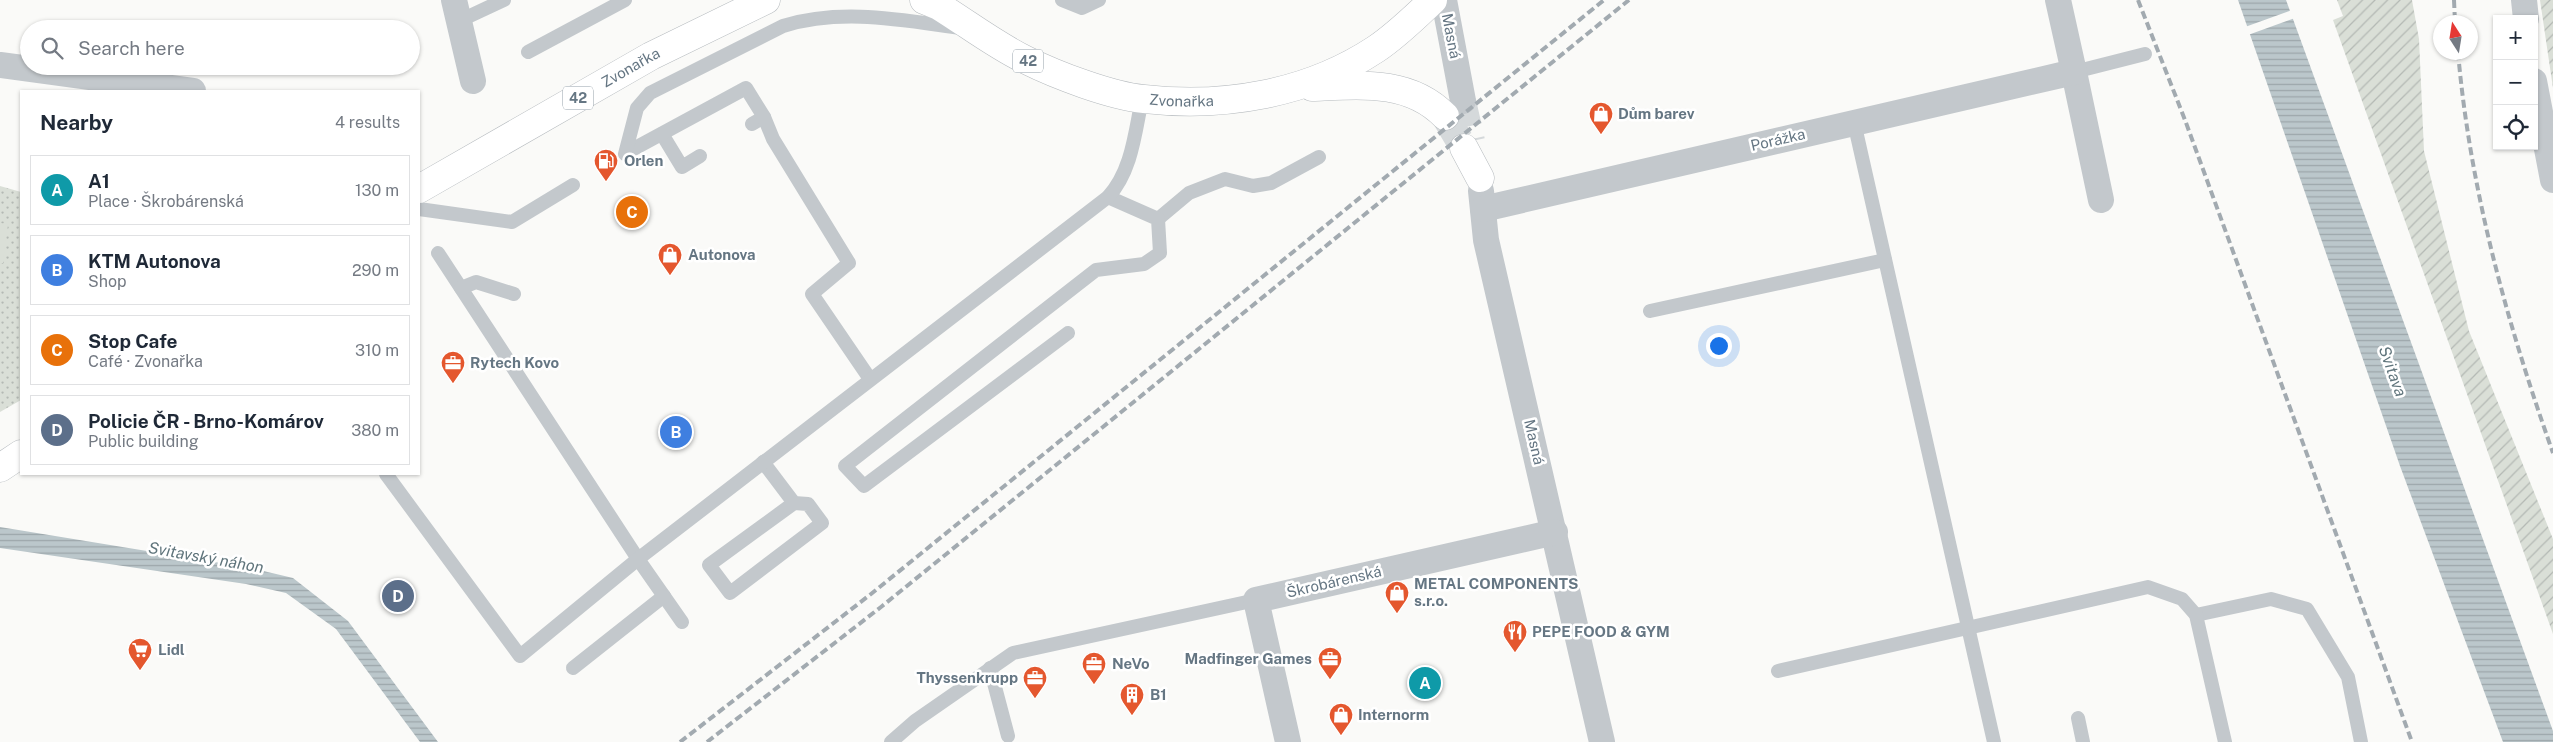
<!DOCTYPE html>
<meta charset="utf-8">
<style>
:root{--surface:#fff;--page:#f6f6f7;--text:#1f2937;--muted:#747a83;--line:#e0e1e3;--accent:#0f766e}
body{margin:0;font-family:"Public Sans",sans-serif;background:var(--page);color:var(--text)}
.controls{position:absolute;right:15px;top:15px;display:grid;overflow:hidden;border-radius:0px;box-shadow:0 1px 4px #0004}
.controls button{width:45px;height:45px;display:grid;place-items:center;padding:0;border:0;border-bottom:1px solid var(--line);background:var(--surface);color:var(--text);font:25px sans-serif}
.compass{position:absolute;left:2433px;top:15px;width:45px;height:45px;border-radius:50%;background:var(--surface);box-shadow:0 1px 4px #0004;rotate:348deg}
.you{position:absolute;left:1718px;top:345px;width:18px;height:18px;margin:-12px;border:4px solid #fff;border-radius:50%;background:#1a73e8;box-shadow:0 0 0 8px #1a73e833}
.badge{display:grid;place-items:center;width:32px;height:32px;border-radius:50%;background:var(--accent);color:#fff;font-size:16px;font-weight:700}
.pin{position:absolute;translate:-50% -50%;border:2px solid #fff;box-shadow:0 1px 5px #0006}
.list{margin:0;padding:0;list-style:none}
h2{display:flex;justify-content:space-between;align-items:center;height:65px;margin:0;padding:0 20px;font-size:21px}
h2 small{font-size:16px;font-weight:400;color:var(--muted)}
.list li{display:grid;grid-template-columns:32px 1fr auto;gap:15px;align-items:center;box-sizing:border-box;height:70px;margin:0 10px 10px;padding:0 10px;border:1px solid var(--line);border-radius:0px}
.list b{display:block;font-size:19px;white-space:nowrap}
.list p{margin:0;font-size:16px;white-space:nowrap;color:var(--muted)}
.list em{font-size:16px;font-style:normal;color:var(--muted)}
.icon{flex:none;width:28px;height:28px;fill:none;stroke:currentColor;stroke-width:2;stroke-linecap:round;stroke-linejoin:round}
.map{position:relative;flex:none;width:2553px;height:742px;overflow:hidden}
.search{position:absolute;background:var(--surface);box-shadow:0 1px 4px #0004;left:20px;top:20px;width:400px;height:55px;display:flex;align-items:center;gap:12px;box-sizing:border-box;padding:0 18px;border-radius:28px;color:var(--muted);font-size:19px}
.panel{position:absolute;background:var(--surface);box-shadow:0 1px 4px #0004;left:20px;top:90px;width:400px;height:385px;border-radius:0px}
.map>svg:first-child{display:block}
.grass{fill:url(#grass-dots)}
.garden{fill:url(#garden-furrows)}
.pitch{fill:#dadfd7}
.water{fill:url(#water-rules)}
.pier{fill:#fafaf8}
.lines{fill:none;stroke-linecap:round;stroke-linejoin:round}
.street-tunnel{stroke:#d5d9db;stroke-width:26;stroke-dasharray:26 13;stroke-linecap:butt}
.primary-tunnel{stroke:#d5d9db;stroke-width:28;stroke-dasharray:28 14;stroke-linecap:butt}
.primary-casing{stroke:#b5babe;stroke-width:29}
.lane{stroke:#c3c8cc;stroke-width:14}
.street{stroke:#c3c8cc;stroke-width:26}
.primary{stroke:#fff;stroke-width:28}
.rail{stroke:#a2aab0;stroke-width:4;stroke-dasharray:8 4;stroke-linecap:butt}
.labels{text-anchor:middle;stroke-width:5;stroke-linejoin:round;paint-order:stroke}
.shield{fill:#fff;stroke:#939fa8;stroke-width:1}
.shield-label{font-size:14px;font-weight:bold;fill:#657683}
.street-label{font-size:15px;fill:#657683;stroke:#fff}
.poi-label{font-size:15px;font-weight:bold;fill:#657683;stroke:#fff;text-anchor:start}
.water-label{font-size:16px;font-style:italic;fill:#60757c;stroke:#fff}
</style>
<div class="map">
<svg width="2553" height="742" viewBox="0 0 2553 742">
<defs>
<pattern id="grass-dots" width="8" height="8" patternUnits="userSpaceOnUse" patternTransform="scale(1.25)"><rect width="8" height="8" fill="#dadfd7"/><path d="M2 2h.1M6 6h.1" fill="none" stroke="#b4b9b4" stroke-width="1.8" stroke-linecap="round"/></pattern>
<pattern id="garden-furrows" width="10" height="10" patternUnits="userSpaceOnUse" patternTransform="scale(1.25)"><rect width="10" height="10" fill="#dadfd7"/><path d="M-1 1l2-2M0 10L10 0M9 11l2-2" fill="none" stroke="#b4b9b4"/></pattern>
<pattern id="water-rules" width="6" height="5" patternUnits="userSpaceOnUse" patternTransform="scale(1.25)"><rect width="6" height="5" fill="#bbc7cb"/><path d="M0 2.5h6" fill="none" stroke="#9ca6aa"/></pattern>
</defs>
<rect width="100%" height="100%" fill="#fafaf8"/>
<path class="grass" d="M 0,186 L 21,192 L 21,400 L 0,412 Z"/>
<g class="garden">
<path d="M 2337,0 L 2412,0 L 2419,39 L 2424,151 L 2469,331 L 2553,539 L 2553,634 L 2333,20 L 2343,16 Z"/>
<path d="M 2540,0 L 2553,0 L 2553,88 Z"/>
</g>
<path class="pitch" d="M 0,223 L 8,224 L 3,263 L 0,263 Z"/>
<g class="water">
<path d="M 2238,0 L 2286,0 L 2553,731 L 2553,742 L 2503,742 L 2400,466 Z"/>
<path d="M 0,527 L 251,568 L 293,578 L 348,621 L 438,742 L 420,742 L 336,629 L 286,593 L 246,584 L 0,548 Z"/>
</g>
<path class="pier" d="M 2292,10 L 2295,18 L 2248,35 L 2245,27 Z"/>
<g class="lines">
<path class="street-tunnel" d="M 1463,101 L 1472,141"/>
<path class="primary-tunnel" d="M 1445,116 L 1464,148"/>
<defs>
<g id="primary">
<path id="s1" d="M 924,0 L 939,6 C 968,24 995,45 1026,60 C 1056,75 1111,96 1144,99 C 1224,108 1308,94 1376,49 C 1397,35 1415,17 1433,0"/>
<path d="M 1312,87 C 1359,85 1409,79 1445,116"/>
<path d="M 1464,148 L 1480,178"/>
<path id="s2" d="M 419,189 L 651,56 L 766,0"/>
<path d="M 0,468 L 21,454"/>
</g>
</defs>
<use href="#primary" class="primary-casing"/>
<g class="lane">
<path d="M 1062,0 L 1082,8 L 1099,0"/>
<path d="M 459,21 L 504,0"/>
<path d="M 528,52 L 625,0"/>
<path d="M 2074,72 L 2145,54"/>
<path d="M 1854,122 L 1994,742"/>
<path d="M 752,124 L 764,117"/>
<path d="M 662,134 L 682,167 L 700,156"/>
<path d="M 626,153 L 746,88 L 764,117 L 773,139 L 849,263 L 812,294 L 870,379"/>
<path d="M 625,154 L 637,108 L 650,93 L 783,26 C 842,8 901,20 961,28"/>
<path d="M 419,209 L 512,222 L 573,185"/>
<path d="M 1158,219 L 1189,193 L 1225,179 L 1253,186 L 1271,183 L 1319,157"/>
<path d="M 438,253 L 638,559 L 682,622"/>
<path d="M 461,288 L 476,282 L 514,294"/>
<path d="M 1650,311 L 1885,260"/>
<path d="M 1068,333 L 864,486 L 845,466 L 1096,270 L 1144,264 L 1160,253 L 1158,219 L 1108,197"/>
<path d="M 763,462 L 794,503 L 709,565 L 730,593 L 822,523 L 808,504 L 794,503"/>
<path d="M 386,474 L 520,656 L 638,559 L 1108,197 C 1132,171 1135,132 1142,99"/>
<path d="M 2196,615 L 2271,599 L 2307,609 L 2348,677 L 2361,742"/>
<path d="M 573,668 L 664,596"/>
<path d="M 990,668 L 1008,736"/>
<path d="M 1778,671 L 2148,587 L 2182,599 L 2196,615 L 2225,742"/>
<path d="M 2078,718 L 2083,742"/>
<path d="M 891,742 L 915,721 L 1013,653 L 1256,600"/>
</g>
<g class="street">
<path d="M 454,0 L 473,81"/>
<path d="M 1444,0 L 1463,101"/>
<path d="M 2524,0 L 2526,19"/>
<path d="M 0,65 L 193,91"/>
<path d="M 2074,72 L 2101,200"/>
<path d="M 2534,81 L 2553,180"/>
<path d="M 1481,191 L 1486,240 L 1602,742"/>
<path d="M 1483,209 L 2074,72 L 2058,0"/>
<path d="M 1288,742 L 1256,600 L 1555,532"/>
</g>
<use href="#primary" class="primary"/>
<g class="rail">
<path d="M 2138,0 L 2185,120 L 2412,742"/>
<path d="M 2454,0 L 2455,22"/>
<path d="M 2458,52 C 2470,190 2507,323 2553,453"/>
<path d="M 680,742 L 871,594 L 1604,0"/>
<path d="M 707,742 L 881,607 L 1629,0"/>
</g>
</g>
<defs>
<symbol id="shop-pin" viewBox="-11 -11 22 30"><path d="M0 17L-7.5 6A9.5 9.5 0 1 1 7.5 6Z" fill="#e4572e" stroke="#fff"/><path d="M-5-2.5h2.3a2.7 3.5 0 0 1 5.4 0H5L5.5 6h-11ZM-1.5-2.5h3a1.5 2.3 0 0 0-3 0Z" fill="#fff"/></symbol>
<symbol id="fuel-pin" viewBox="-11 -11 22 30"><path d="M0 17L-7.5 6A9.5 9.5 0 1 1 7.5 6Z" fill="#e4572e" stroke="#fff"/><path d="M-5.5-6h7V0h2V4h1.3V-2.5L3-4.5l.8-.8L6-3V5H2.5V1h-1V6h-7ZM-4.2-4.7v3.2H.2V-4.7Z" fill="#fff"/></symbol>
<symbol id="office-pin" viewBox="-11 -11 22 30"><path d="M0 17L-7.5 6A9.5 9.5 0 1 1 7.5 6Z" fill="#e4572e" stroke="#fff"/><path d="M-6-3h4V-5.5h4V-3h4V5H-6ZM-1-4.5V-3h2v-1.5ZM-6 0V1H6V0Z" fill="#fff"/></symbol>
<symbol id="restaurant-pin" viewBox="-11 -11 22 30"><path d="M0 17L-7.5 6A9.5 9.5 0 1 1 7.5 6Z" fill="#e4572e" stroke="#fff"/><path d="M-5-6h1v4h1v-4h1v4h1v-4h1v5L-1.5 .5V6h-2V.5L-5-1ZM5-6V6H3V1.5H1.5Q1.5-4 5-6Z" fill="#fff"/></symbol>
<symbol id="supermarket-pin" viewBox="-11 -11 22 30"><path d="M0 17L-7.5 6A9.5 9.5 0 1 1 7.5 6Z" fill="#e4572e" stroke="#fff"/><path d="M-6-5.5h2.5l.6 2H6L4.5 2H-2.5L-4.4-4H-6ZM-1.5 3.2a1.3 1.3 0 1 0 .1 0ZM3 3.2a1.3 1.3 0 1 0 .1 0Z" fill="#fff"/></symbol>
<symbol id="building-pin" viewBox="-11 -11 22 30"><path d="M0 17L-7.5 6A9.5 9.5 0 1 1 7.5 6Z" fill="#e4572e" stroke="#fff"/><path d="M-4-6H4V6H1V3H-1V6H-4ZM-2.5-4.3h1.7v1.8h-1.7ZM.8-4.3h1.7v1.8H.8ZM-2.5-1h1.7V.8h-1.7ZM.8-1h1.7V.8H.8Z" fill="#fff"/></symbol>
</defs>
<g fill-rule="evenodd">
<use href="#shop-pin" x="1587" y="100" width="28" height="38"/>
<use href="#fuel-pin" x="592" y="147" width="28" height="38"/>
<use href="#shop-pin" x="656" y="241" width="28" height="38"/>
<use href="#office-pin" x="439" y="349" width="28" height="38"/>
<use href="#shop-pin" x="1383" y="579" width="28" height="38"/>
<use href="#restaurant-pin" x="1501" y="618" width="28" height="38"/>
<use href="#supermarket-pin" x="126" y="636" width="28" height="38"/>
<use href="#office-pin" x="1316" y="645" width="28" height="38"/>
<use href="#office-pin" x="1080" y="650" width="28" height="38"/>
<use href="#office-pin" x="1021" y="664" width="28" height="38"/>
<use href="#building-pin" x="1118" y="681" width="28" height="38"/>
<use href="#shop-pin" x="1327" y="701" width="28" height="38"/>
</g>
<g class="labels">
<g class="shield">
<rect x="1013" y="49.5" width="30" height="23" rx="4"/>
<rect x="563" y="86.5" width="30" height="23" rx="4"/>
</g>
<g class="shield-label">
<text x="1028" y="66">42</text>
<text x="578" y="103">42</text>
</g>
<g class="street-label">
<text transform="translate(1451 36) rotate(79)" y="5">Masná</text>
<text dy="5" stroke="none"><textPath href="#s2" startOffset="244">Zvonařka</textPath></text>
<text dy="5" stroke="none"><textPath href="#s1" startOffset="281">Zvonařka</textPath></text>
<text transform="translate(1778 140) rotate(-13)" y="5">Porážka</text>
<text transform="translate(1534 442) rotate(77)" y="5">Masná</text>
<text transform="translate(1334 582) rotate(-13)" y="5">Škrobárenská</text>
</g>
<g class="poi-label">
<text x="1618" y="119">Dům barev</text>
<text x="624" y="166">Orlen</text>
<text x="688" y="260">Autonova</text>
<text x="470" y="368">Rytech Kovo</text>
<text x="1414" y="589">METAL COMPONENTS<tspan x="1414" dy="17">s.r.o.</tspan></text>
<text x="1532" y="637">PEPE FOOD &amp; GYM</text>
<text x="158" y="655">Lidl</text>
<text x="1312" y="664" text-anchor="end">Madfinger Games</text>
<text x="1112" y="669">NeVo</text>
<text x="1018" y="683" text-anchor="end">Thyssenkrupp</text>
<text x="1150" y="700">B1</text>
<text x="1358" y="720">Internorm</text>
</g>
<g class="water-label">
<text transform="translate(2393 371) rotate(70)" y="6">Svitava</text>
<text transform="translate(206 557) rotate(10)" y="6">Svitavský náhon</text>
</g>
</g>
</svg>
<div class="controls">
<button>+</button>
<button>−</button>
<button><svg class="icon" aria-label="locate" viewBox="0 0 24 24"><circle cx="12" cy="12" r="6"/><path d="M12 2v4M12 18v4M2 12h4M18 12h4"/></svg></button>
</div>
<svg class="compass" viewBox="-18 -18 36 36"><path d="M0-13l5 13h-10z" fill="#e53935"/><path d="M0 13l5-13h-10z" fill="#747a83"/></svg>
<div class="you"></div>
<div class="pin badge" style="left:1425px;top:683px;background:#0f9aa8">A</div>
<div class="pin badge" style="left:676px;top:432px;background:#3f7fe0">B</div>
<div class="pin badge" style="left:632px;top:212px;background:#e8710a">C</div>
<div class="pin badge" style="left:398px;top:596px;background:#5c6f8a">D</div>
<div class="search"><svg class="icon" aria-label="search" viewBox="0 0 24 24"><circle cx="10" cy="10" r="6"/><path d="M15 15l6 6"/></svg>Search here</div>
<section class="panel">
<h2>Nearby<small>4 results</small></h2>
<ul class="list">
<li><span class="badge" style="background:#0f9aa8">A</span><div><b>A1</b><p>Place · Škrobárenská</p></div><em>130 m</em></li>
<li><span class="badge" style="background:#3f7fe0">B</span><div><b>KTM Autonova</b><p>Shop</p></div><em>290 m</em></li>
<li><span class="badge" style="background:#e8710a">C</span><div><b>Stop Cafe</b><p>Café · Zvonařka</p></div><em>310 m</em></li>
<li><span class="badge" style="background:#5c6f8a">D</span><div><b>Policie ČR - Brno-Komárov</b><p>Public building</p></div><em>380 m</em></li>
</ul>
</section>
</div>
